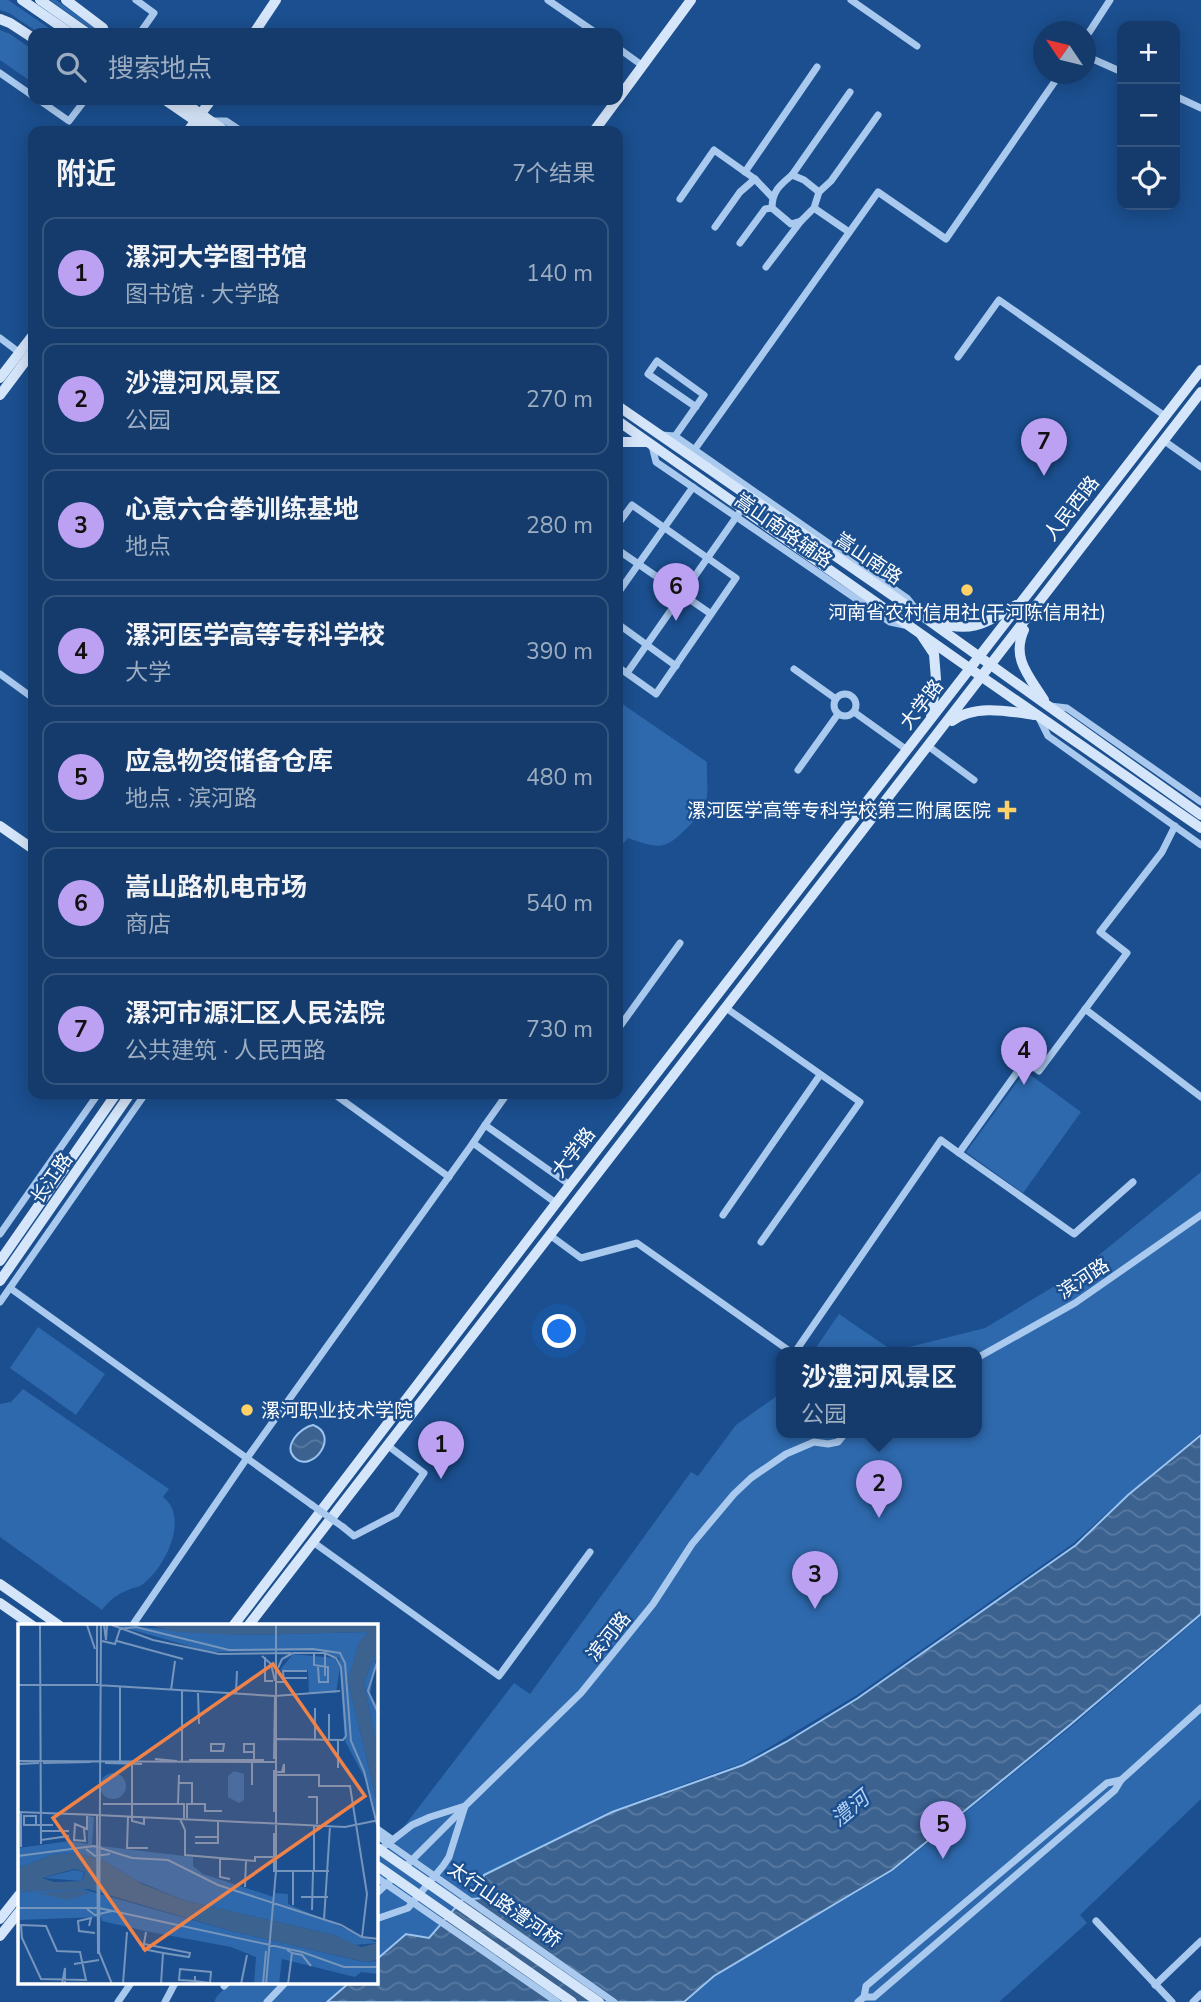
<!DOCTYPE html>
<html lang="zh">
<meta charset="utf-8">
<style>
:root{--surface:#143b6b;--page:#1d4271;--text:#f1f3f6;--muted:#9dadc1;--line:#33557e;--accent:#bca0f2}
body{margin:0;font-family:"Nunito Sans","Noto Sans SC",sans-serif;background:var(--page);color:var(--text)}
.controls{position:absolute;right:21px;top:21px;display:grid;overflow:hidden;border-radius:14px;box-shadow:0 4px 18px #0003}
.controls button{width:63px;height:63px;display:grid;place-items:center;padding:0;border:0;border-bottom:2px solid var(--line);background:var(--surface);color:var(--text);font:35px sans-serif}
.compass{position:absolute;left:1033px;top:21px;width:63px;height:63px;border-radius:50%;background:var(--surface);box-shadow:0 4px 18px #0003;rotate:305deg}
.you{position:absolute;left:560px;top:1332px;width:24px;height:24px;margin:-18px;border:5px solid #fff;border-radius:50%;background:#1a73e8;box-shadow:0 0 0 10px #1a73e833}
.badge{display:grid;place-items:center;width:46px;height:46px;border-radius:50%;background:var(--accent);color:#111;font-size:23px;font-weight:700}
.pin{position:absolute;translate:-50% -58px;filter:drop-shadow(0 2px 4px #0008)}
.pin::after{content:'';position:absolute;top:37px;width:24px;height:21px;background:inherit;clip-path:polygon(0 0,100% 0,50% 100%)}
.popup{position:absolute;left:776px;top:1347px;width:206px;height:91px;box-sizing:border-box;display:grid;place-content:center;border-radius:14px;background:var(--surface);filter:drop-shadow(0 2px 5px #0005);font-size:23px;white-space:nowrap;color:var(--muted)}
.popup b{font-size:26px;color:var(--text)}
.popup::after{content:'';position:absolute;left:50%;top:100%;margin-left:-14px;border:14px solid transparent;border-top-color:var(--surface)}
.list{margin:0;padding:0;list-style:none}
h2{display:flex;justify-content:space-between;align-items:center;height:91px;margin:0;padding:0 28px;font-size:30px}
h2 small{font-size:23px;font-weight:400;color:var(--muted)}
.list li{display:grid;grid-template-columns:46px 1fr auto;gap:21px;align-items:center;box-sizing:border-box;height:112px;margin:0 14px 14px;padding:0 14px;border:2px solid var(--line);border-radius:14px}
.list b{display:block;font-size:26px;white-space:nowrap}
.list p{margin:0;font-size:23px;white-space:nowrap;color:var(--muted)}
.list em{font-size:23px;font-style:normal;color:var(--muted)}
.icon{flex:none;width:38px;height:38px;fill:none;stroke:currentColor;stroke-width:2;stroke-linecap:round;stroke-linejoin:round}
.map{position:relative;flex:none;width:1201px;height:2002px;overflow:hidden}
.search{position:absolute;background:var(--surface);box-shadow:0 4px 18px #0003;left:28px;top:28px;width:595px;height:77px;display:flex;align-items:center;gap:18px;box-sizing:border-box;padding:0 24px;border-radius:14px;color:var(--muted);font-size:26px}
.panel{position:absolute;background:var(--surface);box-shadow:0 4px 18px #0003;left:28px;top:126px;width:595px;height:973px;border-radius:14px}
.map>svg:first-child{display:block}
.green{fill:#2e69ad}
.water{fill:url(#water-waves);stroke:#9cc4f0;stroke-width:2}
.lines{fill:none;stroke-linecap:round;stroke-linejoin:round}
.street{stroke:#a9c9ee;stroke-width:7}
.secondary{stroke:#d6e6fa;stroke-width:10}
.street-bridge{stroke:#a9c9ee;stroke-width:7}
.secondary-bridge{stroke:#d6e6fa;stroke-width:10}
.poi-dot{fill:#ffd166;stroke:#1b4f8f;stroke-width:2.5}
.labels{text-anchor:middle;stroke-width:5;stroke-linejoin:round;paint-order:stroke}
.street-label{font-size:19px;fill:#fff;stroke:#1b4f8f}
.poi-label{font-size:19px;fill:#fff;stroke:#1b4f8f}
.water-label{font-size:21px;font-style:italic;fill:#b5d3f5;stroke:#1b4f8f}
.inset-road{fill:none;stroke:#7695bc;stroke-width:2}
.view{fill:#ee8249;fill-opacity:0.15;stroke:#ee8249;stroke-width:3.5}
.inset-edge{fill:none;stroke:#fff;stroke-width:3.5}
</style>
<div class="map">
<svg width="1201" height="2002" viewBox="0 0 1201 2002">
<defs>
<pattern id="water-waves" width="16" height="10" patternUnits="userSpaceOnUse" patternTransform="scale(1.75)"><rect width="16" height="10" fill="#3c6290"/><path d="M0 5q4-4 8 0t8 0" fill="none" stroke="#597aa1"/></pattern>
</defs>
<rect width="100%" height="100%" fill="#1b4f8f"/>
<g class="green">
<path d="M 0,0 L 8,0 L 56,33 L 39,33 L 9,13 L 0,10 Z"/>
<path d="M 50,0 L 56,0 L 97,29 L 98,32 L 96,33 Z"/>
<path d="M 0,30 L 10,34 L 33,50 L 33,83 L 0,60 Z"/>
<path d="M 618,701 L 707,762 C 706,774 709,789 706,801 C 704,809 696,818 691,824 C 665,850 662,850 628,838 L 620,847 L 618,846 Z"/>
<path d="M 1025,1071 L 1081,1112 L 1023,1193 L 966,1152 Z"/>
<path d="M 1201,1172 L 1201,1433 L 1128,1494 L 1074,1543 L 857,1695 L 743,1763 L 611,1811 L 483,1875 L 483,1885 L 488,1890 L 489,1895 L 482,1898 L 462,1899 L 429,1938 L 406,1933 L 376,1959 L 376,1858 L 396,1843 L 402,1829 L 514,1683 L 530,1694 L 691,1472 L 698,1476 L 736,1425 L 781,1393 L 781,1432 L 977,1432 L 977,1352 L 813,1352 L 839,1314 L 893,1351 L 985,1328 L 1078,1272 Z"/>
<path d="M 38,1327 L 105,1374 L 76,1415 L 10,1368 Z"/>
<path d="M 23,1389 L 169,1489 L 163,1497 C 190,1517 165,1568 143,1584 C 140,1587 137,1587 133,1588 C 119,1593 110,1599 102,1610 L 0,1537 L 0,1404 L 11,1402 Z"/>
<path d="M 1201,1616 L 1201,1799 L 1080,1915 L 1087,1923 L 999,2002 L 686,2002 L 715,1976 L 893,1871 L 1072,1726 Z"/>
<path d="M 230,1983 L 349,1983 L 326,2002 L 214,2002 L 217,1996 Z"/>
</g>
<g class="water">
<path d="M 313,1425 C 341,1435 312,1474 295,1458 C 282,1446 301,1427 313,1425 Z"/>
<path d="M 1201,1435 L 1201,1614 L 1070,1725 L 892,1870 L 714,1976 L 684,2002 L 327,2002 L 349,1983 L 376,1983 L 376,1960 L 406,1934 L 429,1938 L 462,1900 L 482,1898 L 489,1895 L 488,1890 L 483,1885 L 484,1875 L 612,1812 L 743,1765 L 786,1742 L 858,1698 L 1076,1545 L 1128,1495 Z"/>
</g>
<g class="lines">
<g class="street">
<path d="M 136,0 L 154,13 L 140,33"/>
<path d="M 548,0 L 596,33"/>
<path d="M 851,0 L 917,46"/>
<path d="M 1086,37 L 1110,0"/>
<path d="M 618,48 L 643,66"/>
<path d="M 1086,56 L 1122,72"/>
<path d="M 0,73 L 33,96"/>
<path d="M 1175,96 L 1201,108"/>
<path d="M 39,100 L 69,121 L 85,100"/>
<path d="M 213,121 L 226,121 L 241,131"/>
<path d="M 745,172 L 817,67"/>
<path d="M 792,175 L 850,92"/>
<path d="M 819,192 L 831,181 L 878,115"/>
<path d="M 680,199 L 714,150 L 755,179 L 772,197"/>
<path d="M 814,208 L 801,221 L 791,224 L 772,208 C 772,191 780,185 792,175 L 804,180 L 819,192 L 814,208 L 849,232"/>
<path d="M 715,227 L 740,192 L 755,179"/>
<path d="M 740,243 L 765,209 L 772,208"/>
<path d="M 766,267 L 801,221"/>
<path d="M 0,338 L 20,353"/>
<path d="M 958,357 L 999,300 L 1165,416"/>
<path d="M 661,435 L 675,436 L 907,598 L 915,608"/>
<path d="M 673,439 L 704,395 L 657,361 L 648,374 L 696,407"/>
<path d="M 1163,440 L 1201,467"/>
<path d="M 652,446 L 656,462 L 890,622 L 904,625"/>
<path d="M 695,449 L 878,192 L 946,239 L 1060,74"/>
<path d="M 618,524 L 632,505 L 736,578 L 656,694 L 618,667"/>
<path d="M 618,550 L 711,614"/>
<path d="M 618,593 L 693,487"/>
<path d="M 618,624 L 676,666"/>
<path d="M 794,669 L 836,699"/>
<path d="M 627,673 L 739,513"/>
<path d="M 0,674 L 33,698"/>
<circle cx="845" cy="705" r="11"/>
<path d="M 1050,706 L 1067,708 L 1201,802"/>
<path d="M 854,712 L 907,750"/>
<path d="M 1040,720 L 1048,736 L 1201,845"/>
<path d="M 928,746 L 974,780"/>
<path d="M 798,770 L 838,714"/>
<path d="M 726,1008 L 860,1102 L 761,1242"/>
<path d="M 1085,1009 L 1201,1097"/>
<path d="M 618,1029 L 680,943"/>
<path d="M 334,1094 L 449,1177"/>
<path d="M 507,1094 L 485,1125 L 570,1185"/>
<path d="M 473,1143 L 485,1125"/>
<path d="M 959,1153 L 1074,1234 L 1133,1182"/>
<path d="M 723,1215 L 820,1075"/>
<path d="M 0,1234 L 98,1094"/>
<path d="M 551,1236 L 581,1258 L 637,1243 L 791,1352"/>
<path d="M 10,1288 L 312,1505"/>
<path d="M 0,1302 L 145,1094"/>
<path d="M 795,1352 L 941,1140 L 959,1153 L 1025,1061 L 1039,1071 L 1127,953 L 1100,932 L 1162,852 L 1175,826"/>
<path d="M 977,1358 L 1075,1303 L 1201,1215"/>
<path d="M 343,1527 L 354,1536 L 396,1514 L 424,1473 L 387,1445"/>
<path d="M 313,1542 L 499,1676 L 590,1552"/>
<path d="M 132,1626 L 247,1458 L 473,1143 L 556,1203"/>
<path d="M 376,1828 L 393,1840"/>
<path d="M 377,1852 L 412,1825 L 430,1817 L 465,1806 L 581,1693 L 653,1604 L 692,1544 L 734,1494 L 751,1478 L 786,1454 L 814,1442 L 828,1444 L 838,1442 L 846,1432"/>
<path d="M 408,1864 L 464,1808"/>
<path d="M 376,1894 L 391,1880"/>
<path d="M 376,1919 L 408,1908 L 443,1866 L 449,1857 L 465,1806"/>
<path d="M 1096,1921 L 1172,2002"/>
<path d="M 1155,1985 L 1201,1941"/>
<path d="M 224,1986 L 227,1983"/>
<path d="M 864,1997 L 866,1986 L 1107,1783 L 1121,1780"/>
<path d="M 118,2002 L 131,1983"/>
<path d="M 165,2002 L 175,1983"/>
<path d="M 267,2002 L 285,1983"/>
<path d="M 858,2002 L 864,1997 L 874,1997 L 1115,1790 L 1121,1780 L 1201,1708"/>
<path d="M 1193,2002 L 1201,1994"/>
</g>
<g class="secondary">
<path d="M 22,0 L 70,33"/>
<path d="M 40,0 L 87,33"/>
<path d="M 66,0 L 103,28 L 105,33"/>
<path d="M 0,19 L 10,23 L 33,38"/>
<path d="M 254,33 L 276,0"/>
<path d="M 618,99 L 691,0"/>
<path d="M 165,100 L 210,131"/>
<path d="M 181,100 L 225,131"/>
<path d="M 188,131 L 211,100"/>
<path d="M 594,131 L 617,100"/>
<path d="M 0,378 L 33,335"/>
<path d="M 0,395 L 33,351"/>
<path d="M 618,406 L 928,620 L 1201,815"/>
<path d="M 618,421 L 982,677 L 1201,828"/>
<path d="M 618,442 L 646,442"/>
<path d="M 937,623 C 974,633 985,623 1016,605"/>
<path d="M 1024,630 C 1011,658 1029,676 1044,700"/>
<path d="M 922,636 L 934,654 L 936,679 L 931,718"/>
<path d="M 952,721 C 974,704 1008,711 1034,715"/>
<path d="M 0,826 L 33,849"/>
<path d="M 0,1261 L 116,1094"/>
<path d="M 0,1281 L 130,1094"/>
<path d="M 0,1584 L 60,1626"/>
<path d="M 0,1603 L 33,1626"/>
<path d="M 233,1626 L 570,1185 L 1201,370"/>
<path d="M 248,1626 L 1201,392"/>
<path d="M 0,1919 L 19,1895"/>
<path d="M 0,1936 L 19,1912"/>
</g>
<g class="street-bridge">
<path d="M 312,1505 L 343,1527"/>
<path d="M 376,1835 L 614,2002"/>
<path d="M 376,1877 L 557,2002"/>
</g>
<g class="secondary-bridge">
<path d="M 376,1847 L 599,2002"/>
<path d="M 376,1865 L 572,2002"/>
</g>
</g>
<g class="poi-dot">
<circle cx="967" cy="590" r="7"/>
<path d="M1003.5 799.5h7v7h7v7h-7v7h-7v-7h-7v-7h7z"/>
<circle cx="247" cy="1410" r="7"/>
</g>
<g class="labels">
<g class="street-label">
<text transform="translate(1071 508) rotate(-52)" y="7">人民西路</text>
<text transform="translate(784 530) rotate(35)" y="7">嵩山南路辅路</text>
<text transform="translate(869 558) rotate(34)" y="7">嵩山南路</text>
<text transform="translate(921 704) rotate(-52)" y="7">大学路</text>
<text transform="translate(573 1152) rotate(-52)" y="7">大学路</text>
<text transform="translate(51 1178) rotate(-55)" y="7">长江路</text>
<text transform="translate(1083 1278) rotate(-33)" y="7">滨河路</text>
<text transform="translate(608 1636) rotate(-51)" y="7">滨河路</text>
<text transform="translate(505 1904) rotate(35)" y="7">太行山路澧河桥</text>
</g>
<g class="poi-label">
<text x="967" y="619">河南省农村信用社(干河陈信用社)</text>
<text x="991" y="817" text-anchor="end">漯河医学高等专科学校第三附属医院</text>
<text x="261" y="1417" text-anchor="start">漯河职业技术学院</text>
</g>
<g class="water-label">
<text transform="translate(850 1809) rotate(-40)" y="7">澧河</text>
</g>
</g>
<g transform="translate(18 1624)">
<rect width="360" height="360" fill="#1b4f8f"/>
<path d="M 97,1 L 220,11 L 350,8 L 341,19 L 330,57 L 360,183 L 360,203 L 351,162 L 327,117 L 321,34 L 303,27 L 192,28 ZM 360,23 L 352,70 L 360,83 L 360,129 L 346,58 ZM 275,30 L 316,34 L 322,43 L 318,69 L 291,69 L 290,46 L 262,46 ZM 216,147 L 226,150 L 226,176 L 221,179 L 210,173 L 210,152 ZM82 162a13 13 0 1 1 26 0a13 13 0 1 1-26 0ZM 70,192 L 76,193 L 74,221 L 175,233 L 175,242 L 185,250 L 256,273 L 257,269 L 270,270 L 270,280 L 360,319 L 336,321 L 316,311 L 168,277 L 119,257 L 86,237 L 58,229 L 37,230 L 0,244 L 0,224 L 52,217 L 70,220 ZM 61,264 L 213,307 L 346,338 L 360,337 L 360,350 L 343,348 L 337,353 L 264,335 L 261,360 L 236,360 L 238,333 L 213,323 L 127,307 L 84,297 L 83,293 L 0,296 L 0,268 Z" fill="#2e69ad"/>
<path d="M 56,246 L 66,248 L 64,257 L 25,254 Z" fill="#2e69ad"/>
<path d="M 130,1 L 360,1 L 360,23 L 346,58 L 360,129 L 360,183 L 330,57 L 341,18 L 350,8 L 220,11 L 159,8 ZM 58,229 L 86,237 L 124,260 L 168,277 L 316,311 L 343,323 L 360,319 L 360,336 L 347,338 L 213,307 L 70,265 L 0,268 L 0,244 L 37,230 ZM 56,245 L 67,248 L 64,257 L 36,258 L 24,254 ZM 61,266 L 73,269 L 49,276 L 20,269 Z" fill="#3c6290" fill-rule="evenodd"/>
<path class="inset-road" d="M 22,1 L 23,220M 69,1 L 77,25M 79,1 L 79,59M 83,1 L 81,328 L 94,360M 86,1 L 88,16 L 89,1M 94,1 L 135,16 L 201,30 L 273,29M 84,17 L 97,20 L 102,5 L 118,3 L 211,26 L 295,25 L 322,29 L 327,39 L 333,117 L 346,147 L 361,209M 99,17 L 165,35M 296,28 L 296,41 L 310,43 L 310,58 L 301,58 L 300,43M 307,29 L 307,52M 244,32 L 253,40 L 257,57M 361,32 L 350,67 L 361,91M 247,33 L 247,57 L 255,57M 265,54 L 289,54M 258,58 L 266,58 L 265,47 L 289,47M 0,61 L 79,61 L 257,72 L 322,67M 102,63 L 102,137M 153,66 L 157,37M 180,69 L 181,100M 218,69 L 219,47M 297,84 L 297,116M 311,90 L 311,116M 259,115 L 325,116 L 328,112 L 323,43 L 318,34 L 307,29 L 275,29 L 264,35 L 260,44M 320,116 L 320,144M 193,120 L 206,120 L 205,127 L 193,127 ZM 236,128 L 226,128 L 226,120 L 236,120 L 236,135M 137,135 L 159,137M 256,135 L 257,72M 171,136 L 246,136M 0,137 L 258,138M 164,138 L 164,67M 25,139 L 73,138M 87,139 L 124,140M 0,140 L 21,139M 114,140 L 114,197 L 126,200 L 126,194M 256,146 L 256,188M 258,148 L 266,148 L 266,140 L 264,148M 259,151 L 301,151 L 301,162 L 332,162 L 349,270 L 344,313M 161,159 L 174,159 L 174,180M 234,161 L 234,139M 290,173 L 299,173 L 299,200M 85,180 L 166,180 L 166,194M 160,180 L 161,151M 0,188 L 79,191 L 80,330M 79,191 L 327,203 L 361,196M 110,193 L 109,224 L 130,224M 169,194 L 169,180 L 187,180 L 187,187 L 204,187M 162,195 L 167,206 L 167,231 L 237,237 L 237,233 L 255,233M 18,201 L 18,192 L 6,192 L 6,201 L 35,201M 66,204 L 67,217 L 56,216 L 57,200 L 69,205 L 69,191M 24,207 L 51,207M 256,209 L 256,247 L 311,247M 177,213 L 200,213M 23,216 L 51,212M 177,219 L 200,219 L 200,197M 3,223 L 3,188M 68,225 L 77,232 L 92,230M 0,232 L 76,222 L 114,234 L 150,236 L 200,261 L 323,301 L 344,313 L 361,315M 202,234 L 202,253 L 212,255M 296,247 L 296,202M 227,263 L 228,237M 283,273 L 310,273M 275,281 L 275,247M 0,284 L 79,284M 81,284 L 284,328 L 326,343 L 361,343M 69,285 L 77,291 L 94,287M 294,286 L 295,247M 306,296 L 312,202M 3,301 L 28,302 L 39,327 L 62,328 L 68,356 L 23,355 L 4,314 ZM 71,302 L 73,294 L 60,297 L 61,307 L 77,309M 128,308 L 125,325 L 145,329M 126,320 L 172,329 L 171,333 L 145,329 L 143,360M 269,326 L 274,329 L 270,360M 274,329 L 284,331 L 293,342M 56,340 L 81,336M 177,357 L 192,359 L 193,348 L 162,345 L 161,356 L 177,357 L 177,352M 44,360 L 47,344 L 47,360M 105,360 L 109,308M 223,360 L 229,331M 245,360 L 248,327M 248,360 L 258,247 L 258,1"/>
<path class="view" d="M 255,40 L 347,172 L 127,326 L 35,194 Z"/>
<rect width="360" height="360" class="inset-edge"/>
</g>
</svg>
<div class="controls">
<button>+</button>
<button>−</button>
<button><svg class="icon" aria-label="locate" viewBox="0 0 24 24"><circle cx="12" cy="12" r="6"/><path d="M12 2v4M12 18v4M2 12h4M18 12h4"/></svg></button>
</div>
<svg class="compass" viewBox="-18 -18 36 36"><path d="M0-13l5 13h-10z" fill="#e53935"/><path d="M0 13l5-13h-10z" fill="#9dadc1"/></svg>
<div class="you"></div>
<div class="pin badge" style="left:441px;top:1479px">1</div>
<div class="pin badge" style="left:879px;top:1518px">2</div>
<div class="popup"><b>沙澧河风景区</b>公园</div>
<div class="pin badge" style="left:815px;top:1609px">3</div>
<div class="pin badge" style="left:1024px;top:1085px">4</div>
<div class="pin badge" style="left:943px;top:1859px">5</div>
<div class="pin badge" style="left:676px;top:621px">6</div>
<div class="pin badge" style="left:1044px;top:476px">7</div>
<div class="search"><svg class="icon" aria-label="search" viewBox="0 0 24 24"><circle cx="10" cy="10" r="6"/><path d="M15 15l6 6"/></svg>搜索地点</div>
<section class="panel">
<h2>附近<small>7个结果</small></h2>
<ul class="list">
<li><span class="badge">1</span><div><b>漯河大学图书馆</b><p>图书馆 · 大学路</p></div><em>140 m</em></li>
<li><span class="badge">2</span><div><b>沙澧河风景区</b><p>公园</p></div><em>270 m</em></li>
<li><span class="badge">3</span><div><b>心意六合拳训练基地</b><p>地点</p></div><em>280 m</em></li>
<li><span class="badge">4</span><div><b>漯河医学高等专科学校</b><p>大学</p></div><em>390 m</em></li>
<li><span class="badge">5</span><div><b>应急物资储备仓库</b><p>地点 · 滨河路</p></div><em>480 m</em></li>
<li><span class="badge">6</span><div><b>嵩山路机电市场</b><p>商店</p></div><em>540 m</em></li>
<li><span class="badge">7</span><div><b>漯河市源汇区人民法院</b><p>公共建筑 · 人民西路</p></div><em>730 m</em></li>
</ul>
</section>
</div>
